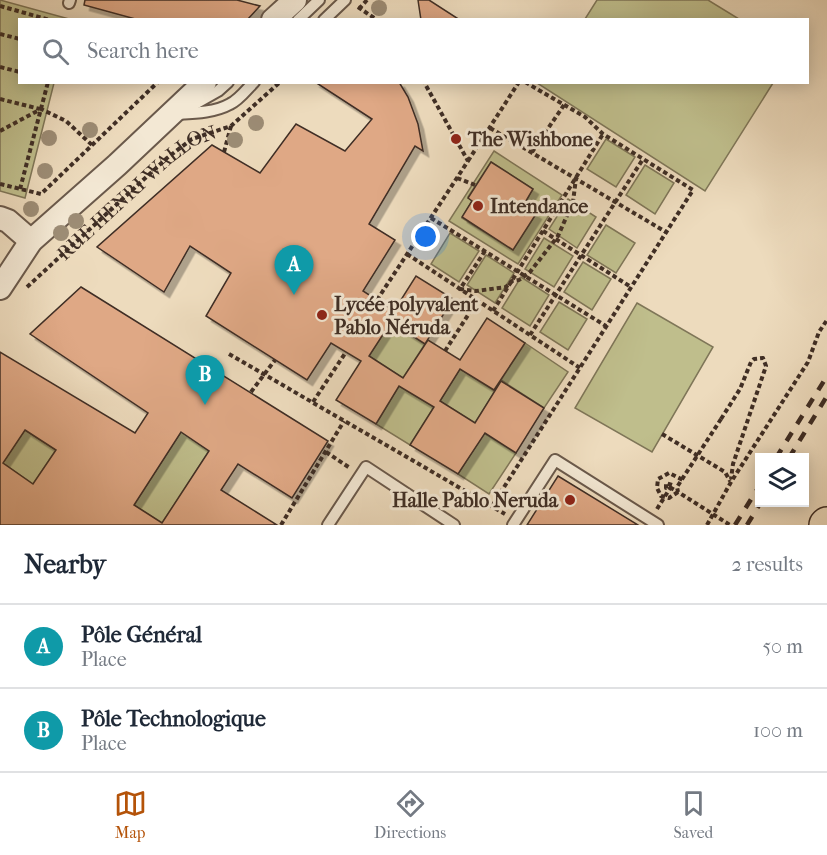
<!DOCTYPE html>
<meta charset="utf-8">
<style>
:root{--surface:#fff;--page:#f6f6f7;--text:#1f2937;--muted:#747a83;--line:#e0e1e3;--accent:#b45309}
body{margin:0;font-family:"IM FELL French Canon",serif;background:var(--page);color:var(--text)}
.controls{position:absolute;right:18px;bottom:18px;display:grid;overflow:hidden;border-radius:0px;box-shadow:0 3px 15px #0003}
.controls button{width:54px;height:54px;display:grid;place-items:center;padding:0;border:0;border-bottom:2px solid var(--line);background:var(--surface);color:var(--text);font:30px sans-serif}
.you{position:absolute;left:426px;top:237px;width:21px;height:21px;margin:-15px;border:4px solid #fff;border-radius:50%;background:#1a73e8;box-shadow:0 0 0 9px #1a73e833}
.badge{display:grid;place-items:center;width:39px;height:39px;border-radius:50%;background:var(--accent);color:#fff;font-size:20px;font-weight:700}
.pin{position:absolute;translate:-50% -50px;filter:drop-shadow(0 2px 3px #0008)}
.pin::after{content:'';position:absolute;top:32px;width:21px;height:18px;background:inherit;clip-path:polygon(0 0,100% 0,50% 100%)}
.list{margin:0;padding:0;list-style:none}
h2{display:flex;justify-content:space-between;align-items:center;height:78px;margin:0;padding:0 24px;font-size:26px}
h2 small{font-size:20px;font-weight:400;color:var(--muted)}
.list li{display:grid;grid-template-columns:39px 1fr auto;gap:18px;align-items:center;box-sizing:border-box;height:84px;padding:0 24px;border-top:2px solid var(--line)}
.list b{display:block;font-size:22px;white-space:nowrap}
.list p{margin:0;font-size:20px;white-space:nowrap;color:var(--muted)}
.list em{font-size:20px;font-style:normal;color:var(--muted)}
.icon{flex:none;width:33px;height:33px;fill:none;stroke:currentColor;stroke-width:2;stroke-linecap:round;stroke-linejoin:round}
.map{position:relative;flex:none;width:827px;height:525px;overflow:hidden}
.search{position:absolute;background:var(--surface);box-shadow:0 3px 15px #0003;left:18px;right:18px;top:18px;height:66px;display:flex;align-items:center;gap:15px;box-sizing:border-box;padding:0 21px;border-radius:0px;color:var(--muted);font-size:22px}
.sheet{height:246px;background:var(--surface)}
nav{display:flex;justify-content:space-around;align-items:center;box-sizing:border-box;height:84px;border-top:2px solid var(--line);background:var(--surface);font-size:16px;color:var(--muted)}
nav a{display:grid;justify-items:center;gap:3px}
nav .on{color:var(--accent)}
.map>svg:first-child{display:block}
.green{fill:#bfbe8c;stroke:#7f7658;stroke-width:1.5;fill-rule:evenodd}
.building{fill:#dfa885;stroke:#3f2e25;stroke-width:1.5;fill-rule:evenodd;filter:url(#shadow)}
.lines{fill:none;stroke-linecap:round;stroke-linejoin:round}
.service-casing{stroke:#6a594b;stroke-width:14}
.minor-casing{stroke:#6a594b;stroke-width:26}
.trunk-casing{stroke:#3f2e25;stroke-width:36}
.path{stroke:#3f2e25;stroke-width:4;stroke-dasharray:4.5 3;stroke-linecap:butt}
.service{stroke:#f3e8d4;stroke-width:10}
.minor{stroke:#f3e8d4;stroke-width:22}
.trunk{stroke:#eddbbd;stroke-width:33}
.rail{stroke:#3f2e25;stroke-width:4.5;stroke-dasharray:10 10;stroke-linecap:butt}
.path-bridge{stroke:#3f2e25;stroke-width:4;stroke-dasharray:4.5 3;stroke-linecap:butt}
.tree{fill:#9c8c75}
.poi-dot{fill:#8f2418;stroke:#f3e8d4;stroke-width:2}
.labels{text-anchor:middle;stroke-width:6;stroke-linejoin:round;paint-order:stroke}
.poi-label{font-size:20px;font-weight:bold;fill:#3f2e25;stroke:#f3e8d4;text-anchor:start}
.street-label{font-size:20px;fill:#3f2e25;stroke:#f3e8d4}
</style>
<div class="map">
<svg width="827" height="525" viewBox="0 0 827 525">
<defs>
<filter id="shadow"><feDropShadow dx="5.5" dy="5.5" stdDeviation="0" flood-color="#0004"/></filter>
</defs>
<rect width="100%" height="100%" fill="#eddbbd"/>
<filter id="stains"><feTurbulence type="fractalNoise" baseFrequency=".00333" numOctaves="4"/><feColorMatrix values="0 0 0 0 .2 0 0 0 0 .09 0 0 0 0 .02 0 0 0 .5 -.17"/></filter>
<radialGradient id="worn" r=".72"><stop offset=".6" stop-color="#630" stop-opacity="0"/><stop offset="1" stop-color="#630" stop-opacity=".3"/></radialGradient>
<g class="green">
<path d="M 0,0 L 69,19 L 20,20 L 20,82 L 54,83 L 25,198 L 0,191 Z"/>
<path d="M 597,0 L 708,0 L 739,19 L 585,19 Z"/>
<path d="M 537,83 L 773,82 L 773,83 L 705,191 Z"/>
<path d="M 606,139 L 635,157 L 616,187 L 587,169 Z"/>
<path d="M 494,151 L 562,195 L 518,264 L 449,221 ZM 491,162 L 533,189 L 523,206 L 536,214 L 513,250 L 462,218 L 472,201 L 468,197 Z"/>
<path d="M 645,165 L 674,183 L 655,214 L 626,195 Z"/>
<path d="M 568,199 L 596,217 L 577,248 L 549,229 Z"/>
<path d="M 606,225 L 635,243 L 616,273 L 587,255 Z"/>
<path d="M 450,233 L 479,251 L 459,282 L 431,264 Z"/>
<path d="M 544,238 L 573,256 L 554,287 L 525,269 Z"/>
<path d="M 486,255 L 514,273 L 495,303 L 467,285 Z"/>
<path d="M 583,262 L 611,279 L 592,310 L 564,292 Z"/>
<path d="M 521,277 L 549,295 L 530,326 L 502,308 Z"/>
<path d="M 559,302 L 587,319 L 568,350 L 540,332 Z"/>
<path d="M 637,303 L 713,347 L 652,452 L 575,408 Z"/>
<path d="M 391,322 L 425,344 L 403,378 L 369,356 Z"/>
<path d="M 525,343 L 568,372 L 544,408 L 501,380 Z"/>
<path d="M 460,369 L 495,391 L 475,423 L 440,401 Z"/>
<path d="M 399,386 L 434,407 L 410,445 L 376,424 Z"/>
<path d="M 25,430 L 56,450 L 33,484 L 3,463 Z"/>
<path d="M 181,432 L 209,451 L 162,523 L 134,505 Z"/>
<path d="M 484,433 L 516,453 L 489,494 L 458,474 Z"/>
</g>
<g class="building">
<path d="M 85,0 L 237,0 L 260,6 L 247,20 L 139,20 L 84,5 Z"/>
<path d="M 418,0 L 429,0 L 460,20 L 421,20 Z"/>
<path d="M 315,82 L 399,82 L 408,97 L 418,124 L 423,151 L 415,146 L 369,224 L 395,240 L 363,291 L 394,311 L 416,276 L 453,299 L 425,344 L 391,322 L 369,356 L 403,378 L 428,340 L 460,360 L 487,318 L 525,343 L 494,390 L 460,369 L 440,401 L 475,423 L 501,381 L 544,408 L 516,453 L 485,433 L 458,474 L 410,445 L 434,407 L 399,386 L 376,424 L 336,400 L 361,361 L 331,343 L 307,380 L 206,316 L 231,273 L 190,246 L 164,292 L 97,247 L 212,145 L 260,173 L 296,124 L 345,151 L 372,119 Z"/>
<path d="M 491,162 L 533,189 L 523,206 L 536,214 L 513,250 L 462,217 L 472,201 L 468,198 Z"/>
<path d="M 81,287 L 328,441 L 292,498 L 238,464 L 221,490 L 277,525 L 0,525 L 0,352 L 135,433 L 148,413 L 30,334 ZM 25,430 L 56,450 L 33,484 L 3,463 ZM 181,432 L 209,451 L 162,523 L 134,505 Z"/>
<path d="M 558,476 L 638,525 L 527,525 Z"/>
</g>
<g class="lines">
<defs>
<g id="service">
<path d="M 69,3 L 70,0"/>
<path d="M 298,20 L 319,0"/>
<path d="M 324,20 L 345,0"/>
<path d="M 188,108 L 218,91 L 228,82"/>
<path d="M 174,114 C 192,113 214,113 230,104 C 239,100 247,89 254,82"/>
<path d="M 328,525 L 366,467 L 454,525"/>
<path d="M 513,525 L 555,460 L 658,525"/>
</g>
<g id="minor">
<path d="M 273,20 L 295,0"/>
<path d="M 0,218 L 8,221 L 31,241"/>
<path d="M 0,288 L 31,241 L 117,165 L 205,82"/>
</g>
<path id="trunk" d="M 826,525 L 827,524"/>
</defs>
<use href="#service" class="service-casing"/>
<use href="#minor" class="minor-casing"/>
<use href="#trunk" class="trunk-casing"/>
<g class="path">
<path d="M 0,6 L 50,20"/>
<path d="M 358,7 L 377,20"/>
<path d="M 359,9 L 367,0"/>
<path d="M 0,34 L 20,39"/>
<path d="M 0,67 L 20,72"/>
<path d="M 0,99 L 40,109"/>
<path d="M 490,128 L 666,232"/>
<path d="M 0,131 L 41,109 L 66,121 L 92,145"/>
<path d="M 224,152 L 231,126"/>
<path d="M 532,152 L 564,105"/>
<path d="M 468,161 L 519,82"/>
<path d="M 457,178 L 475,185"/>
<path d="M 0,184 L 41,194 L 158,82"/>
<path d="M 20,189 L 48,82"/>
<path d="M 431,218 L 606,326"/>
<path d="M 543,231 L 631,287"/>
<path d="M 485,251 L 460,289 L 476,291 L 506,287 L 512,281 L 519,280 L 530,272 L 558,236 L 573,202 L 576,178"/>
<path d="M 407,254 L 580,368"/>
<path id="s1" d="M 27,287 L 167,158 L 192,139 L 231,126 L 280,82"/>
<path d="M 377,300 L 468,161 L 424,82"/>
<path d="M 493,311 L 603,134"/>
<path d="M 530,335 L 643,159"/>
<path d="M 445,351 L 477,301"/>
<path d="M 229,354 L 505,514"/>
<path d="M 251,392 L 275,360"/>
<path d="M 313,402 L 346,352"/>
<path d="M 721,419 L 740,389 L 751,362 L 754,359 L 763,358 L 766,366 L 733,464 L 731,479"/>
<path d="M 662,434 L 725,472 L 730,481"/>
<path d="M 326,452 L 350,468"/>
<path d="M 672,485 L 666,483 L 666,488 L 671,488 L 678,492"/>
<path d="M 492,506 L 693,190 L 603,134 L 585,117 L 525,82"/>
<path d="M 657,509 L 672,485"/>
<path d="M 281,525 L 344,421"/>
<path d="M 707,525 L 731,482 L 808,362 L 819,332 L 827,320"/>
</g>
<use href="#service" class="service"/>
<use href="#minor" class="minor"/>
<use href="#trunk" class="trunk"/>
<g class="rail">
<path d="M 776,458 L 827,376"/>
<path d="M 789,458 L 827,396"/>
<path d="M 735,525 L 760,485"/>
<path d="M 747,525 L 761,502"/>
</g>
<g class="path-bridge">
<path d="M 721,419 L 677,487 L 678,492 L 730,525"/>
<path d="M 678,492 L 669,498 L 661,496 L 657,488 L 658,479 L 669,473 L 683,480"/>
</g>
</g>
<g class="tree">
<circle cx="379" cy="8" r="8"/>
<circle cx="256" cy="123" r="8"/>
<circle cx="90" cy="130" r="8"/>
<circle cx="49" cy="138" r="8"/>
<circle cx="235" cy="140" r="8"/>
<circle cx="45" cy="171" r="8"/>
<circle cx="31" cy="209" r="8"/>
<circle cx="76" cy="221" r="8"/>
<circle cx="61" cy="233" r="8"/>
</g>
<g class="poi-dot">
<circle cx="456" cy="139" r="6"/>
<circle cx="478" cy="206" r="6"/>
<circle cx="322" cy="315" r="6"/>
<circle cx="570" cy="500" r="6"/>
</g>
<g class="labels">
<g class="poi-label">
<text x="468" y="146">The Wishbone</text>
<text x="490" y="213">Intendance</text>
<text x="334" y="311">Lycée polyvalent<tspan x="334" dy="23">Pablo Néruda</tspan></text>
<text x="558" y="507" text-anchor="end">Halle Pablo Neruda</text>
</g>
<g class="street-label">
<text dy="7" stroke="none"><textPath href="#s1" startOffset="146">RUE HENRI WALLON</textPath></text>
</g>
</g>
<rect width="100%" height="100%" filter="url(#stains)"/>
<rect width="100%" height="100%" fill="url(#worn)"/>
</svg>
<div class="controls">
<button><svg class="icon" aria-label="layers" viewBox="0 0 24 24"><path d="M12 4l9 5-9 5-9-5zM3 14l9 5 9-5"/></svg></button>
</div>
<div class="you"></div>
<div class="pin badge" style="left:294px;top:295px;background:#0f9aa8">A</div>
<div class="pin badge" style="left:205px;top:405px;background:#0f9aa8">B</div>
<div class="search"><svg class="icon" aria-label="search" viewBox="0 0 24 24"><circle cx="10" cy="10" r="6"/><path d="M15 15l6 6"/></svg>Search here</div>
</div>
<section class="sheet">
<h2>Nearby<small>2 results</small></h2>
<ul class="list">
<li><span class="badge" style="background:#0f9aa8">A</span><div><b>Pôle Général</b><p>Place</p></div><em>50 m</em></li>
<li><span class="badge" style="background:#0f9aa8">B</span><div><b>Pôle Technologique</b><p>Place</p></div><em>100 m</em></li>
</ul>
</section>
<nav>
<a class="on"><svg class="icon" aria-label="map" viewBox="0 0 24 24"><path d="M3 6l6-2 6 2 6-2v14l-6 2-6-2-6 2zM9 4v14M15 6v14"/></svg>Map</a>
<a><svg class="icon" aria-label="directions" viewBox="0 0 24 24"><path d="M12 3l9 9-9 9-9-9zM9 14v-3h6M13 9l2 2-2 2"/></svg>Directions</a>
<a><svg class="icon" aria-label="saved" viewBox="0 0 24 24"><path d="M7 4h10v16l-5-4-5 4z"/></svg>Saved</a>
</nav>
